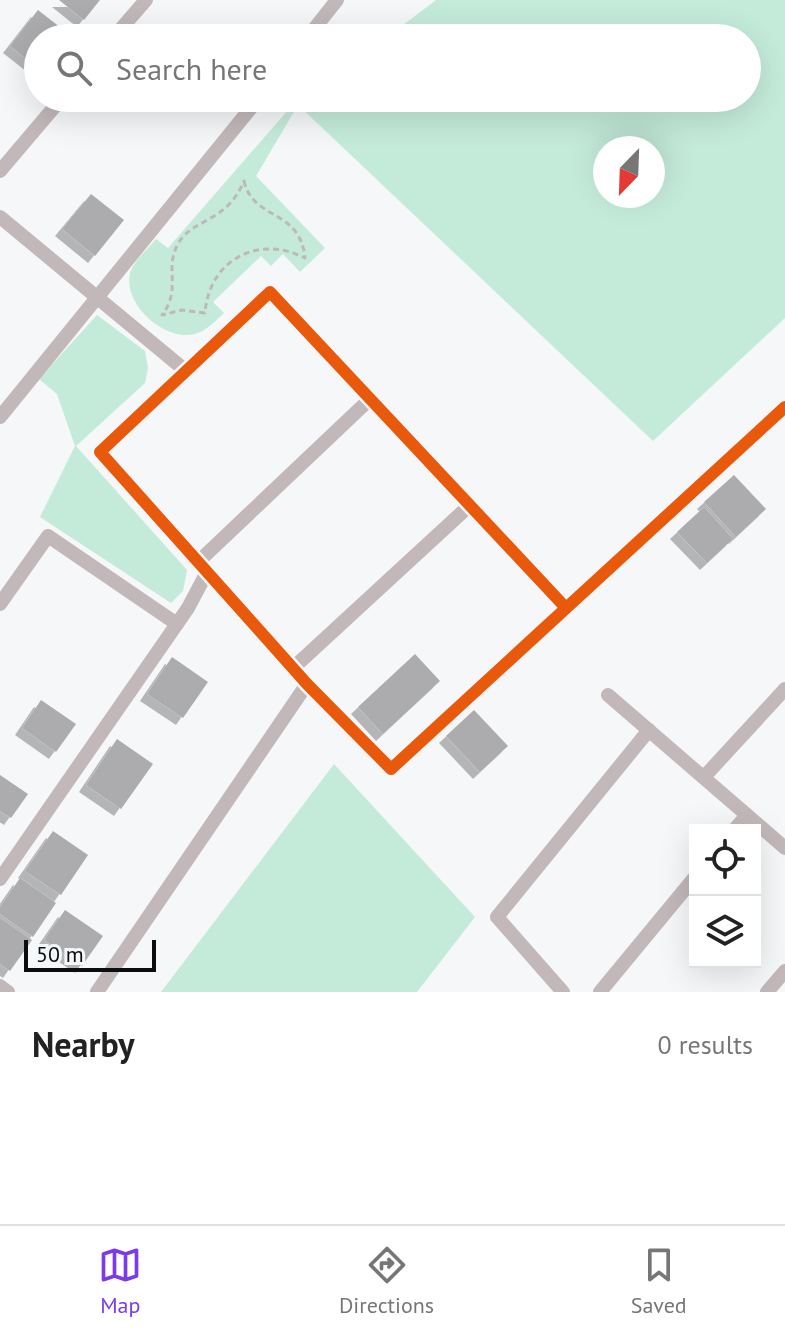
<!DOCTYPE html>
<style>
:root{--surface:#fff;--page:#f6f6f6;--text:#222;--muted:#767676;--line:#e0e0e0;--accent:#7c3aed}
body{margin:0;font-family:"PT Sans",sans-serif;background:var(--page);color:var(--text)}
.controls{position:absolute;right:24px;bottom:24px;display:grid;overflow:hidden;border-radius:0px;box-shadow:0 8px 32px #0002}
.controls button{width:72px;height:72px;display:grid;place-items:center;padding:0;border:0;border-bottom:2px solid var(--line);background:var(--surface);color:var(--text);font:40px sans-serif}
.compass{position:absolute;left:593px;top:136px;width:72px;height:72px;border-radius:50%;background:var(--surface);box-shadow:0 8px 32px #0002;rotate:203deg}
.scale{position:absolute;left:24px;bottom:20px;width:132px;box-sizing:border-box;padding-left:8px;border:4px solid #0c0d0e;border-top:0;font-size:22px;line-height:28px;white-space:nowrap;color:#0c0d0e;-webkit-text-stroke:6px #f4f7fa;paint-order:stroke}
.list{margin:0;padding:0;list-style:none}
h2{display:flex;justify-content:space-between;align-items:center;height:104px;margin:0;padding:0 32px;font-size:34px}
h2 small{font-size:26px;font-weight:400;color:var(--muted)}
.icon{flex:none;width:44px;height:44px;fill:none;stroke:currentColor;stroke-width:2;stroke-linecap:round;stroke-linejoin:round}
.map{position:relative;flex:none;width:785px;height:992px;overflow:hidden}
.search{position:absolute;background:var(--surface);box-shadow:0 8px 32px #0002;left:24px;right:24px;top:24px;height:88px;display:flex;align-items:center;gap:20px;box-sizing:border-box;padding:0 28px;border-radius:44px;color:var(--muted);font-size:30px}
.sheet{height:232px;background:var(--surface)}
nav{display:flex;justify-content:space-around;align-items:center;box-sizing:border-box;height:112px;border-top:2px solid var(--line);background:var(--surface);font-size:22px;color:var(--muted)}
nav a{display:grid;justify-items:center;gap:4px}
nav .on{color:var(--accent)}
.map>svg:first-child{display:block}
.green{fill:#c4ebda;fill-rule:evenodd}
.building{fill:#acacae;filter:url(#shadow)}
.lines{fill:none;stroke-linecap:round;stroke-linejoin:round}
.path{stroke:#beb8ba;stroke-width:3;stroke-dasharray:6 4;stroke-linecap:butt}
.street{stroke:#c2b7b9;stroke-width:14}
.cycleway-casing{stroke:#f4f7fa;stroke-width:17}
.cycleway{stroke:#e8590c;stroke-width:12}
</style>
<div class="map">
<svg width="785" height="992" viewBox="0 0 785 992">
<defs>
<filter id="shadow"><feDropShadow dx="-7" dy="7" stdDeviation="0" flood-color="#0004"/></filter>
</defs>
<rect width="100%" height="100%" fill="#f5f7f9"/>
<g class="green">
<path d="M 436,0 L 785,0 L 785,318 L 653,441 L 298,105 L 256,176 L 325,248 L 300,272 L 283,254 L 271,266 L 261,256 L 213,302 L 224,313 C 213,323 203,335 187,335 C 159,336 123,302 130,273 C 134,260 148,249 156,239 L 168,248 L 295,102 L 298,105 L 307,98 L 747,98 L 747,38 L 386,38 ZM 653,148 L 653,196 L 605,196 L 605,148 Z"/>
<path d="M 97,315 L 145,351 L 148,368 L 145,383 L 76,446 L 187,570 L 183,591 L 171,603 L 40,517 L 75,446 L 57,394 L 39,379 Z"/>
<path d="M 334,764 L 475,917 L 417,992 L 161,992 Z"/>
</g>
<g class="building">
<path d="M 59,0 L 100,0 L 84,20 Z"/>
<path d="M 38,10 L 70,35 L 38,38 L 38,68 L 10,46 Z"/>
<path d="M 221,24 L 239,38 L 210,38 Z"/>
<path d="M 91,194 L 124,220 L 95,256 L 62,229 Z"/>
<path d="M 734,475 L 766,509 L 736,537 L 704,502 Z"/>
<path d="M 704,507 L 733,539 L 707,563 L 677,532 Z"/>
<path d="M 415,654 L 440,681 L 383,734 L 358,707 Z"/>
<path d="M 172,657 L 208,682 L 183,718 L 147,694 Z"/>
<path d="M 41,700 L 76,724 L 56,752 L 22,728 Z"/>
<path d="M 474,710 L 508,746 L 480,772 L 446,736 Z"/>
<path d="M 117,739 L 153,764 L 121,809 L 86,785 Z"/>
<path d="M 0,775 L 28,794 L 11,818 L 0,811 Z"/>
<path d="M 53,831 L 88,855 L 61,895 L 25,871 Z"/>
<path d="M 20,878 L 56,903 L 33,937 L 0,914 L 0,907 Z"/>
<path d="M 65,910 L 103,936 L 82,966 L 44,940 Z"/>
<path d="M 0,918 L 32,940 L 10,971 L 0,964 Z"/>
</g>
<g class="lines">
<path class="path" d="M 244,181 C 253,221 300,208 305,258 C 258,234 209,260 205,313 L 182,310 L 162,315 C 182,289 164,268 178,244 C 192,218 226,224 244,181 Z"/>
<g class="street">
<path d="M 113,38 L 146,0"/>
<path d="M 307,38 L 337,0"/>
<path d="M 0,171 L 62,98"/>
<path d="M 0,217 L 186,371"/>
<path d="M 0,417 L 259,98"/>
<path d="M 197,563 L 370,399"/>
<path d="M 0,604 L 48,536 L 177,624"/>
<path d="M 566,608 L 270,292 L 100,452 L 307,684 L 391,769 L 785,407"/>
<path d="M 292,669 L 470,505"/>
<path d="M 608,695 L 785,848"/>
<path d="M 704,777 L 785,689"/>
<path d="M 734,830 L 747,815"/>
<path d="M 0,879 L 188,608 L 206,574"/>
<path d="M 0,986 L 8,992"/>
<path d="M 97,992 L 307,684"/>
<path d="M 563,992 L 497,917 L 649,730"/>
<path d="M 600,992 L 695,877"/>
<path d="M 767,992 L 785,971"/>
</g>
<defs>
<path id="cycleway" d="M 566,608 L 270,292 L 100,452 L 307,684 L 391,769 L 785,407"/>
</defs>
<use href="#cycleway" class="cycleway-casing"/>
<use href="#cycleway" class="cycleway"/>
</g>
</svg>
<div class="controls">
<button><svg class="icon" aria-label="locate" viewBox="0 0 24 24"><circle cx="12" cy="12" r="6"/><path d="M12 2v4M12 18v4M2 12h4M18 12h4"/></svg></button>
<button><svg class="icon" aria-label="layers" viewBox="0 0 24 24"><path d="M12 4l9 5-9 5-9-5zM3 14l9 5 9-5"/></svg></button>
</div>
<svg class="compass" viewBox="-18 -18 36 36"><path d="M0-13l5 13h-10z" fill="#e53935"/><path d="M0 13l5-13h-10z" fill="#767676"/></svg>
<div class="scale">50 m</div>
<div class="search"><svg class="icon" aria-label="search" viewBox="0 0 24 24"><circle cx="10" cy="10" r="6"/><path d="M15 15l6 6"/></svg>Search here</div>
</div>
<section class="sheet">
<h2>Nearby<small>0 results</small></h2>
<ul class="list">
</ul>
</section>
<nav>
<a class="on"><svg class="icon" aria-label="map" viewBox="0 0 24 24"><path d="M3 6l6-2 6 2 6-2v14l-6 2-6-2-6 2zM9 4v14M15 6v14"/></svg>Map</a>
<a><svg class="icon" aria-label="directions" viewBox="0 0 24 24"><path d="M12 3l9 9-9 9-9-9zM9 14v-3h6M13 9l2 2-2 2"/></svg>Directions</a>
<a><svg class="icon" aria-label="saved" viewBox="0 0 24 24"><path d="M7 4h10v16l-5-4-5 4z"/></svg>Saved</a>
</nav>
